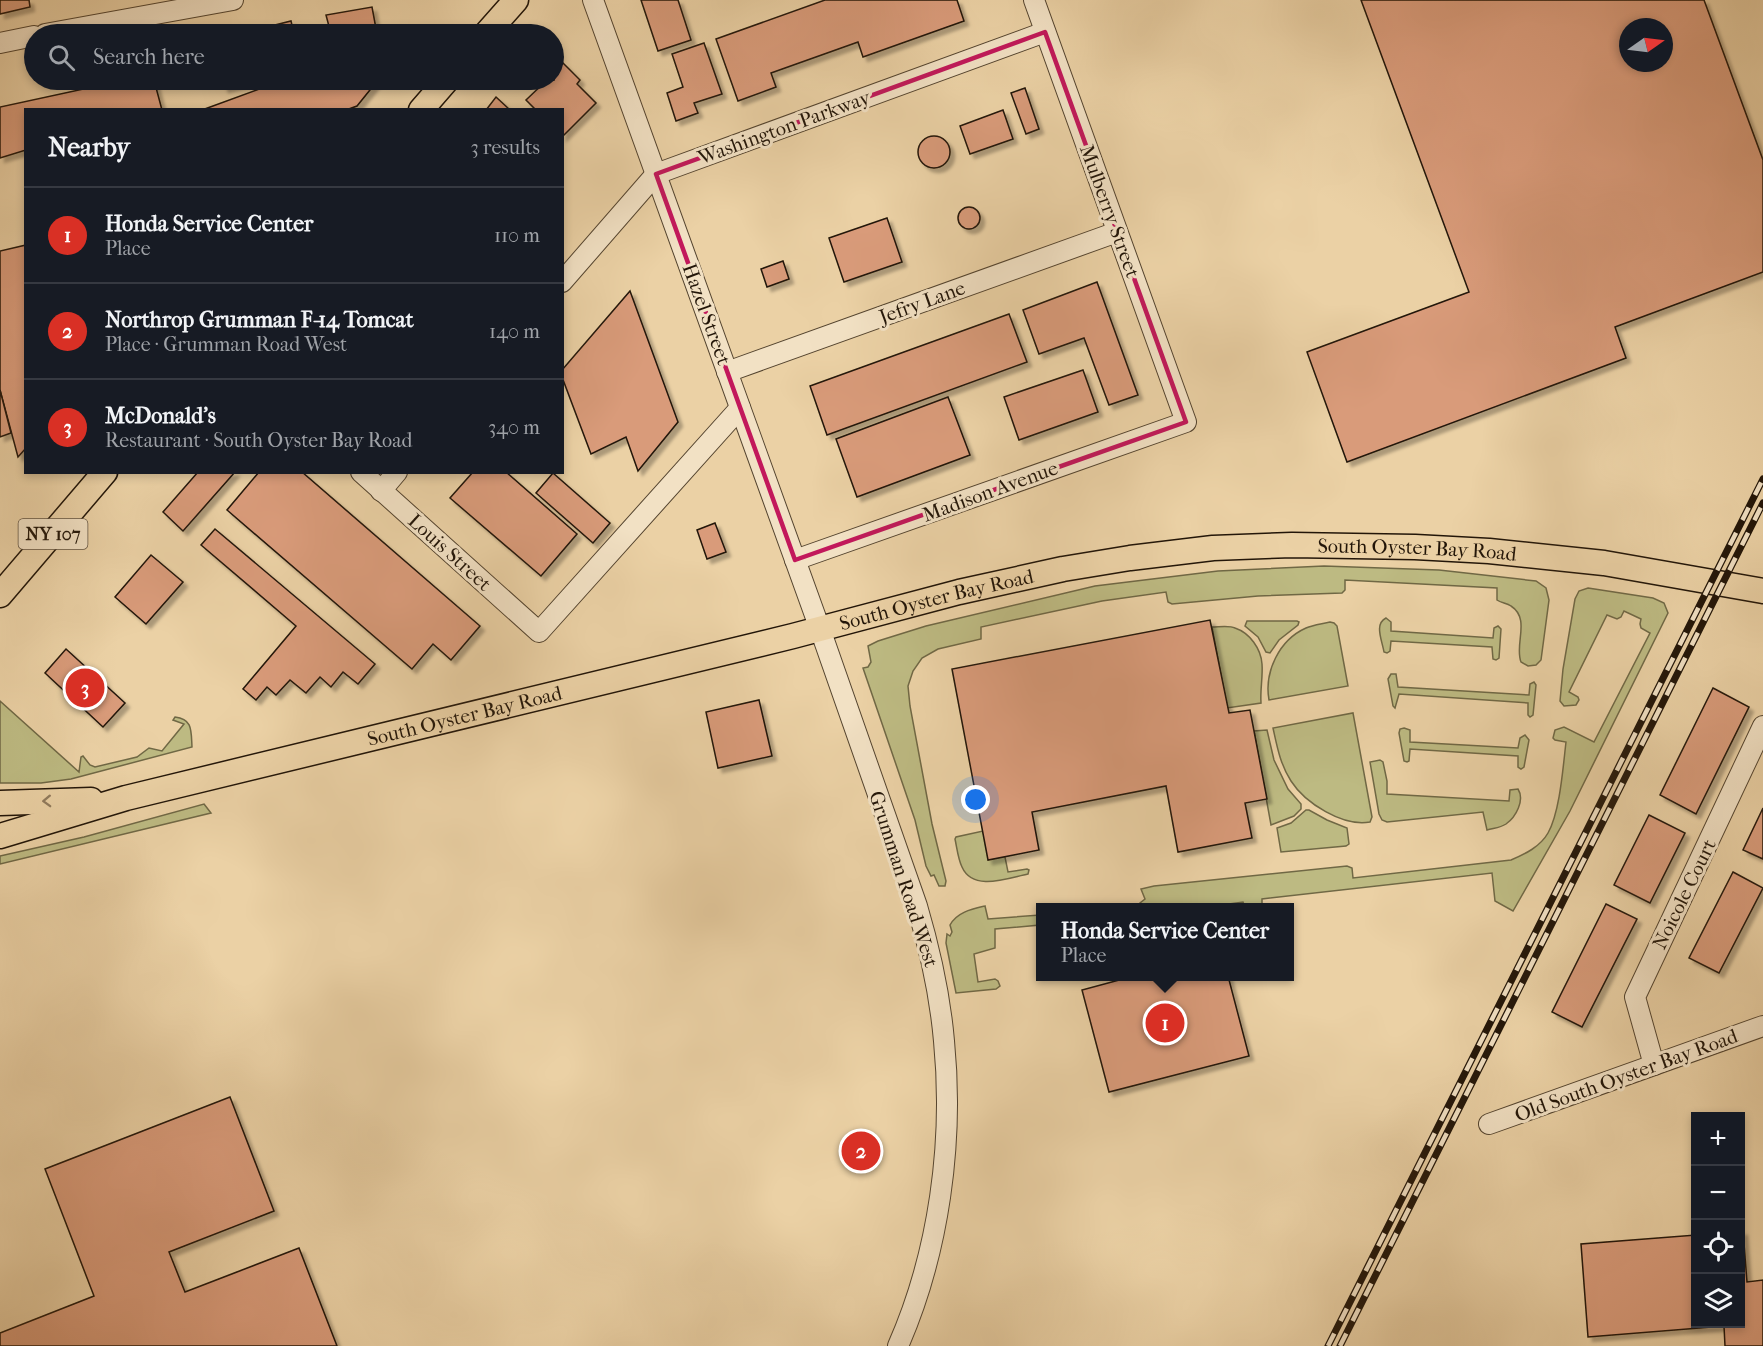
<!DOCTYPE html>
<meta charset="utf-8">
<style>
:root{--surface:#171b24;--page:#20242c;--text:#f1f3f6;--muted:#9ea1a6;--line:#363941;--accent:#d93025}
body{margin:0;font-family:"IM FELL French Canon",serif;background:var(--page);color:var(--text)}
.controls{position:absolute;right:18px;bottom:18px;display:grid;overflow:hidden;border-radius:0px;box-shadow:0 3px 9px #0003}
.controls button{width:54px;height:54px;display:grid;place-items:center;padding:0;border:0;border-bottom:2px solid var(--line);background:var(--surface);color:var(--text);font:30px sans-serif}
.compass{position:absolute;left:1619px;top:18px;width:54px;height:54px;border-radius:50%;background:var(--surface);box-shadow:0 3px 9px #0003;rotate:76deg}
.you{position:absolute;left:976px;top:800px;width:21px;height:21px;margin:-15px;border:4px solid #fff;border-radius:50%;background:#1a73e8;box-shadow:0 0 0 9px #1a73e833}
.badge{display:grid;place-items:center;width:39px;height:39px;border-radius:50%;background:var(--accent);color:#fff;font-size:20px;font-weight:700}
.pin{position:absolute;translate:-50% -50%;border:3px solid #fff;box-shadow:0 2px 6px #0006}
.popup{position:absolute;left:1036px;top:903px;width:258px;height:78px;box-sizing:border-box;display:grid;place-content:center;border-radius:0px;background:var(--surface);filter:drop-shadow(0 2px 4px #0005);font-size:20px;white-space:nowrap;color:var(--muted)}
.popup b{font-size:22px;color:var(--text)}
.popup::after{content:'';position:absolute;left:50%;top:100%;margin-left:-12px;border:12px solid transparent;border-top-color:var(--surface)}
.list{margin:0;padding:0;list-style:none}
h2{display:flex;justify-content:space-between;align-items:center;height:78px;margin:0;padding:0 24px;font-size:26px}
h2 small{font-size:20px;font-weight:400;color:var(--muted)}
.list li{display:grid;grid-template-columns:39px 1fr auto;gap:18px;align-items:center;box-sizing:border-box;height:96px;padding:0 24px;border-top:2px solid var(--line)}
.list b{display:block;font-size:22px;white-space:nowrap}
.list p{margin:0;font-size:20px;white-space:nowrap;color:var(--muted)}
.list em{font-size:20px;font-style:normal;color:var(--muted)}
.icon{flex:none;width:33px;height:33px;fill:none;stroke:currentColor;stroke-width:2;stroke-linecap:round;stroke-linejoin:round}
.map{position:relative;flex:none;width:1763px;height:1346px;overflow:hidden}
.search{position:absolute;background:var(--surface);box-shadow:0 3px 9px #0003;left:24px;top:24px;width:540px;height:66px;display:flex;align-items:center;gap:15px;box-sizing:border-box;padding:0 21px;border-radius:33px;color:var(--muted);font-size:22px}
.panel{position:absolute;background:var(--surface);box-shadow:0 3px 9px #0003;left:24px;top:108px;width:540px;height:366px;border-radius:0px}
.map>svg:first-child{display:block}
.green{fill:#bdba82;stroke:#706845;stroke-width:1.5}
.building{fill:#d99b7a;stroke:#221508;stroke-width:1.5;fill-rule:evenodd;filter:url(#shadow)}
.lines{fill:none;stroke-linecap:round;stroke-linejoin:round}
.minor-casing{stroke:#54442f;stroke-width:22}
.major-casing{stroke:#221508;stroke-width:27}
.minor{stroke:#f2e1c4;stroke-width:20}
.major{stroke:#ebd1a5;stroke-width:24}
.rail-casing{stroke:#221508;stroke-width:7}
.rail{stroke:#f2e1c4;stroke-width:4.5;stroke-dasharray:14;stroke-linecap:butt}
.oneway{stroke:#917c5e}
.marked{fill:none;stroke:#c2185b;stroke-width:4.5;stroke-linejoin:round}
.labels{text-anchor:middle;stroke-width:6;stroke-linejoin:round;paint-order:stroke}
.shield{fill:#f2e1c4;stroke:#605240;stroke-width:1.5}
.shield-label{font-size:18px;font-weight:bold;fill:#221508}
.street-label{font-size:20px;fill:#221508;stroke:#f2e1c4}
</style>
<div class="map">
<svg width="1763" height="1346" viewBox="0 0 1763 1346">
<defs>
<filter id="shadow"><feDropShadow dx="4.5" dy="4.5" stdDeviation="1.5" flood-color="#0004"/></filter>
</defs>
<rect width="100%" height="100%" fill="#ebd1a5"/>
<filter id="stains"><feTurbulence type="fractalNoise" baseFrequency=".00333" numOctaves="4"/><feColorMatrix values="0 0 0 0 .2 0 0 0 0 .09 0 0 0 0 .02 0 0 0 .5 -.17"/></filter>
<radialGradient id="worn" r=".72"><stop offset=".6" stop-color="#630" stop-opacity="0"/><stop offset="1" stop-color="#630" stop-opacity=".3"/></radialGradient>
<g class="green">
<path d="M 1324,566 L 1439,570 L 1536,581 L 1546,588 L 1549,600 L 1541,660 L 1536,665 L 1528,666 L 1521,662 C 1514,645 1531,619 1511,606 C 1507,603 1501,603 1497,600 L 1497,588 L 1345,580 L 1345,590 L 1342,593 L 1258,596 L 1172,604 L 1168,602 L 1166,592 L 1102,601 L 981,627 L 981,639 L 938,649 L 922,658 L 913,671 L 908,686 L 910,706 L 932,824 L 946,881 L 945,886 L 939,886 L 934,875 L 931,876 L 926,866 L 915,820 L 863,668 L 868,667 L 871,662 L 868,646 L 878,641 L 926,626 L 1095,586 L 1218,571 Z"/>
<path d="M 1588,588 L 1653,598 L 1664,603 L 1668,613 L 1570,811 L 1513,911 L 1495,901 L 1492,873 L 1262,899 L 1262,907 L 1245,907 L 1243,902 L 1200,908 L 1123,907 L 1136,906 L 1145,899 L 1141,889 L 1154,886 L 1347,866 L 1352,868 L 1353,878 L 1511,860 C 1525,854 1540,847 1548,833 C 1560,812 1563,767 1566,742 L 1555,740 L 1553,738 L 1555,730 L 1564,727 L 1594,742 L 1650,633 L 1641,628 L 1640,624 L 1641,619 L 1624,611 L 1621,617 L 1617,619 L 1607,615 L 1569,692 L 1578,697 L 1579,700 L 1576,705 L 1564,706 L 1560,701 L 1563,669 L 1575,599 L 1579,591 Z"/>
<path d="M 1386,618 L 1391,622 L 1391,631 L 1493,638 L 1494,628 L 1498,626 L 1501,629 L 1499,658 L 1496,660 L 1493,659 L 1492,647 L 1391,641 L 1390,651 L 1387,653 L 1384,652 C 1382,640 1374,624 1386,618 Z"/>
<path d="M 1247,621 L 1297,621 L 1299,622 L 1298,625 L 1279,640 L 1270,653 L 1266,652 L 1258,637 L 1245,626 Z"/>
<path d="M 1330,622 L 1334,623 L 1337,626 L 1348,686 L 1269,700 C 1264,672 1279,640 1306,628 C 1313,625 1322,624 1330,622 Z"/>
<path d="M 1212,627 C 1219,627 1229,625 1235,628 C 1250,633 1261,649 1262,664 C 1263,677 1260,690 1261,703 L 1227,708 Z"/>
<path d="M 1391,674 L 1396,674 L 1398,687 L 1529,695 L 1530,684 L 1534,682 L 1536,685 L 1533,715 L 1530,717 L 1528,715 L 1528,703 L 1399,694 L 1395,708 L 1393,706 L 1388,679 Z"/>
<path d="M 0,701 L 79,772 L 81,757 L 83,756 L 90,765 L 95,767 L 137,757 L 149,748 L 162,751 L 184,724 L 173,720 L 175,717 C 193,719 191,731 192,747 L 71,779 L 41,783 L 0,783 Z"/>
<path d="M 1353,713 L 1372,817 L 1370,822 C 1343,827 1305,803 1291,781 C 1280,764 1277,746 1273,728 Z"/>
<path d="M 1404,728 L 1410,730 L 1410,742 L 1518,748 L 1520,738 L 1525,735 L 1529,740 L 1524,767 L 1521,769 L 1518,767 L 1518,756 L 1410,749 L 1409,761 L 1407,762 L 1404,761 L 1399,733 L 1400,729 Z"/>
<path d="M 1267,730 L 1274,760 L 1288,789 L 1301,804 L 1301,809 L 1294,816 L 1271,825 L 1254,731 Z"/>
<path d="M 1380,760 L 1383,762 L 1387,781 L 1387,794 L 1509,801 L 1510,790 L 1518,789 C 1525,800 1516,817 1506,824 C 1500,828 1494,828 1487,830 L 1483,812 L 1387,822 L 1382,820 L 1379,814 L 1370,762 Z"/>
<path d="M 204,804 L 211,813 L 0,864 L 0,856 L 84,837 Z"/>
<path d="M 1306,810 L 1309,810 L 1327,820 L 1347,828 L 1349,844 L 1346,846 L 1281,852 L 1277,828 L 1291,823 Z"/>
<path d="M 983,831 L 1005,857 L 1008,872 L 1027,869 L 1029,870 L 1028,874 C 1008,878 973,892 962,867 C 958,859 957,848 955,839 L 956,837 Z"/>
<path d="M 985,906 L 988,919 L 1040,915 L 1040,925 L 995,929 L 995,948 L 974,954 L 978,982 L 995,979 L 998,981 L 1000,986 L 996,989 L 956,993 L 946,943 L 947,934 L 950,936 L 952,932 L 950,925 C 957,912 972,909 985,906 Z"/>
</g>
<g class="building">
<path d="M 0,0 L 29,0 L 30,7 L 0,14 Z"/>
<path d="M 641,0 L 678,0 L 691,40 L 658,51 Z"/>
<path d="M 825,0 L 957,0 L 964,21 L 863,57 L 858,42 L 771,73 L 776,87 L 738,101 L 716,39 Z"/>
<path d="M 1361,0 L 1704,0 L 1763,160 L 1763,272 L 1615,327 L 1626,358 L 1347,462 L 1307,352 L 1469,292 ZM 1628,27 L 1664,27 L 1664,63 L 1628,63 Z"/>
<path d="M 372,7 L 377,34 L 331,34 L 326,15 Z"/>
<path d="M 291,21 L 294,34 L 239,34 Z"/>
<path d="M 704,43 L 722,94 L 694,103 L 698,113 L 676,121 L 667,93 L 683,87 L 672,54 Z"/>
<path d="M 563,63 L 580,80 L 577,84 L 596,103 L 562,137 L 562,110 L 536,110 L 526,100 L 547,80 L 554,80 L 554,72 Z"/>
<path d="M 125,80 L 154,80 L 162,110 L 26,110 L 26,150 L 0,158 L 0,107 Z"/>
<path d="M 222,80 L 259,80 L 224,88 Z"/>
<path d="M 284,80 L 378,80 L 357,106 L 346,110 L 202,110 Z"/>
<path d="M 1025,88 L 1039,129 L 1026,134 L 1011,93 Z"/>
<path d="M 496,97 L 510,110 L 486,110 Z"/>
<path d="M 1003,110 L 1013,139 L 970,154 L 960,126 Z"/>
<circle cx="934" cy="152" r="16"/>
<circle cx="969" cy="218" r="11"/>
<path d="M 887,218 L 902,262 L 844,282 L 829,238 Z"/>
<path d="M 26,245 L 26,448 L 18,457 L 0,390 L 0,251 Z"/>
<path d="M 783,261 L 789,279 L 767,287 L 761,269 Z"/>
<path d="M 1097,282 L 1138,395 L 1109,405 L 1084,338 L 1039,354 L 1023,310 Z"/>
<path d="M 630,291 L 678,422 L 638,471 L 626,437 L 591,454 L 562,377 L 562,370 Z"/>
<path d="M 1009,314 L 1027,362 L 827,435 L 810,386 Z"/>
<path d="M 1083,370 L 1098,412 L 1019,440 L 1004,397 Z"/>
<path d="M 0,390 L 11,433 L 0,437 Z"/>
<path d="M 948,397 L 970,455 L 857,497 L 836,439 Z"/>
<path d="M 198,472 L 235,472 L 183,531 L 163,512 Z"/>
<path d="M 259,472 L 302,472 L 480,626 L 451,660 L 433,644 L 412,669 L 227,510 Z"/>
<path d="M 473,472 L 506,472 L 577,534 L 541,576 L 450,498 Z"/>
<path d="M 553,473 L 610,523 L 593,543 L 536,493 Z"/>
<path d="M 715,523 L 726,552 L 707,559 L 697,530 Z"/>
<path d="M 215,529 L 375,664 L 358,684 L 343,672 L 331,687 L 320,677 L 306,693 L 290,680 L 276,695 L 267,687 L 256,700 L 243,689 L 296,626 L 201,545 Z"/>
<path d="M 151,555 L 183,582 L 146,624 L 115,597 Z"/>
<path d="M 1210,620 L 1229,713 L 1250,710 L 1254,731 L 1267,799 L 1245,803 L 1252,838 L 1178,852 L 1166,786 L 1032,812 L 1039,850 L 988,860 L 952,669 Z"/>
<path d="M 66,649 L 125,703 L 103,727 L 45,673 Z"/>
<path d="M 1713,688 L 1749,707 L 1696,814 L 1660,795 Z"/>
<path d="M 759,700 L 772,756 L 718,768 L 706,712 Z"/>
<path d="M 1763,808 L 1763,859 L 1743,850 Z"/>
<path d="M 1649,815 L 1685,833 L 1650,903 L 1614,885 Z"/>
<path d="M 1733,872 L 1763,888 L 1719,973 L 1689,958 Z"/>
<path d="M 1606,904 L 1637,919 L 1582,1027 L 1552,1012 Z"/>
<path d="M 1134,976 L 1228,976 L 1249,1056 L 1109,1092 L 1082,990 Z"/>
<path d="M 230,1097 L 274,1211 L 169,1252 L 185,1292 L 299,1248 L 337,1346 L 0,1346 L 0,1333 L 94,1296 L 45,1169 Z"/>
<path d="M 1740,1231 L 1743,1231 L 1747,1282 L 1763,1280 L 1763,1346 L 1725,1346 L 1724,1326 L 1588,1337 L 1581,1244 L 1696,1235 L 1696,1324 L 1740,1324 Z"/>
</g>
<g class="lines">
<defs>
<g id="minor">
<path d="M 593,0 L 820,629 L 917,906 C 930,950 940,995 944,1041 C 954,1142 939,1253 898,1346"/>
<path d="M 45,34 L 233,0"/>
<path d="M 0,43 L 34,36"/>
<path d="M 562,282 L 656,174 L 1045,32"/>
<path d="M 727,372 L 1117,232"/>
<path d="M 361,472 L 539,632 L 740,408"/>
<path d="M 381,491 L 397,472"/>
<path d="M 795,560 L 1186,422 L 1034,0"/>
<path d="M 1654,1065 L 1635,997 L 1763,726"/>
<path d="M 1489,1124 L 1763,1026"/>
</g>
<g id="major">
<path d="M 486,34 L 516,0"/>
<path d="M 421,110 L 447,80"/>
<path d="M 0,595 L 105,472"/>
<path d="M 0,803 L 91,800"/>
<path id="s1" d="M 0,836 L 126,798 L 793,636 L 959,592 L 1063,569 L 1130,558 L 1213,548 L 1292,545 L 1415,547 L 1489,551 L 1604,563 L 1763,591"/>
</g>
</defs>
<use href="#minor" class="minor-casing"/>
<use href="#major" class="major-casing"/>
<use href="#minor" class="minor"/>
<use href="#major" class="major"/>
<defs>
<g id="rail">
<path d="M 1328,1346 L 1763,479"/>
<path d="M 1340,1346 L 1763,503"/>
</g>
</defs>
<use href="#rail" class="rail-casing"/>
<use href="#rail" class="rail"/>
</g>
<defs><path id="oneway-chevron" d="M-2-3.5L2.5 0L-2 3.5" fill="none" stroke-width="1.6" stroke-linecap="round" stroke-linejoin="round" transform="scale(1.5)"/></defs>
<use class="oneway" href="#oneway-chevron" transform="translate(47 801) rotate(178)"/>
<path class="marked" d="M 1045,32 L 1186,422 L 795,560 L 656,174 Z"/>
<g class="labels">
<rect class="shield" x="18.5" y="519" width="69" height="30" rx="4.5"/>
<g class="shield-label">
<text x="53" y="540">NY 107</text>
</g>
<g class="street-label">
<text transform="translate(784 127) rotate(-20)" y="7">Washington Parkway</text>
<text transform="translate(1110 211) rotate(70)" y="7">Mulberry Street</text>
<text transform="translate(922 302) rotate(-20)" y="7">Jefry Lane</text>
<text transform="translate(707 314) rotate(70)" y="7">Hazel Street</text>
<text transform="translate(990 491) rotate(-20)" y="7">Madison Avenue</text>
<text dy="7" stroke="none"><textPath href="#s1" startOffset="1452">South Oyster Bay Road</textPath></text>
<text transform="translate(450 552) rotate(42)" y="7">Louis Street</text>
<text dy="7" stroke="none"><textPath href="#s1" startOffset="966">South Oyster Bay Road</textPath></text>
<text dy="7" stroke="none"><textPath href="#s1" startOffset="480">South Oyster Bay Road</textPath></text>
<text transform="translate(904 879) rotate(72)" y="7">Grumman Road West</text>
<text transform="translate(1684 894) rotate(-64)" y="7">Noicole Court</text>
<text transform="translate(1626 1075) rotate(-20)" y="7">Old South Oyster Bay Road</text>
</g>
</g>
<rect width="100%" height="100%" filter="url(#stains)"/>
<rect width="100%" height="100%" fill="url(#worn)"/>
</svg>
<div class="controls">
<button>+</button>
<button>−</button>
<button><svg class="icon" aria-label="locate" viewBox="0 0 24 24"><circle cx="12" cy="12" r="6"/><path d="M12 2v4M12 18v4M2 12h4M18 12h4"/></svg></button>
<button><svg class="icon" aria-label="layers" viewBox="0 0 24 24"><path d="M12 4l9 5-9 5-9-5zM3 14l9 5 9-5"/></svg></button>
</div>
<svg class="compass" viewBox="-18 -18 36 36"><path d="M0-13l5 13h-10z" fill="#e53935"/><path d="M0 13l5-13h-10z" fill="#9ea1a6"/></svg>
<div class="you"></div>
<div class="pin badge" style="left:1165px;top:1023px">1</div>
<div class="popup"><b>Honda Service Center</b>Place</div>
<div class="pin badge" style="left:861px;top:1151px">2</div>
<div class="pin badge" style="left:85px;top:688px">3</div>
<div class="search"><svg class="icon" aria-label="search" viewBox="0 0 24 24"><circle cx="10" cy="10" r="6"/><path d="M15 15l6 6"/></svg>Search here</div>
<section class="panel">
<h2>Nearby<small>3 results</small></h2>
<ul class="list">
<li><span class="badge">1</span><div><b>Honda Service Center</b><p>Place</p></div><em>110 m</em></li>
<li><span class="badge">2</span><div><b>Northrop Grumman F-14 Tomcat</b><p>Place · Grumman Road West</p></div><em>140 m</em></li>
<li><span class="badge">3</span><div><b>McDonald's</b><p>Restaurant · South Oyster Bay Road</p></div><em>340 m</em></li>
</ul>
</section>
</div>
